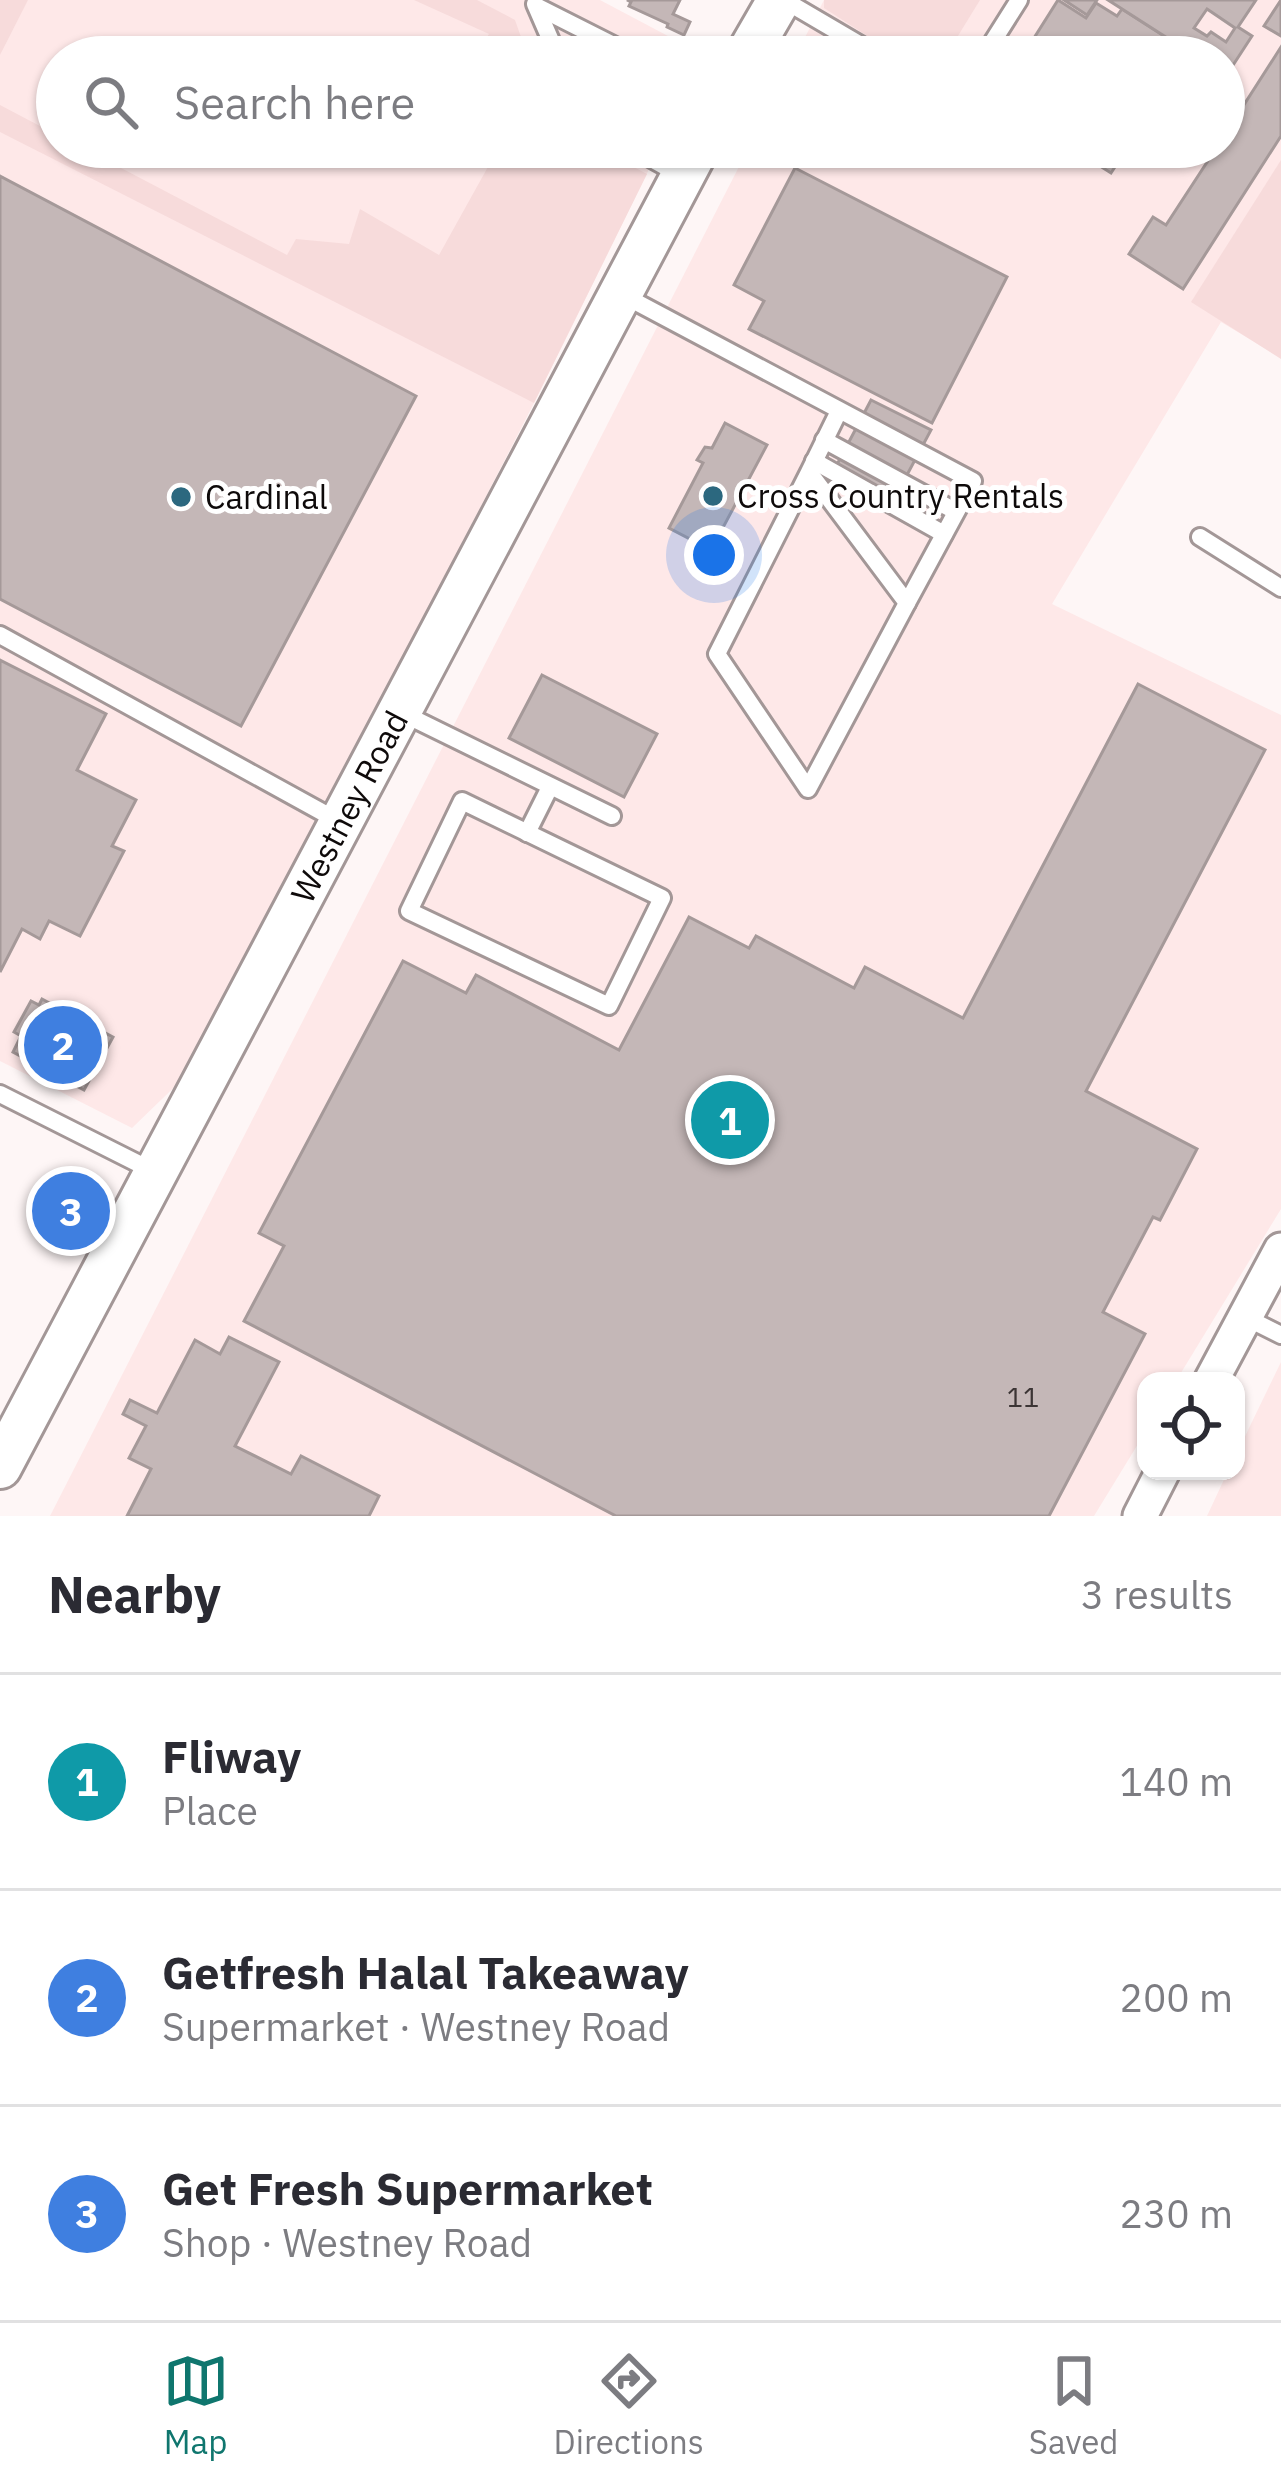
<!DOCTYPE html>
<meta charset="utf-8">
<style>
:root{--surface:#fff;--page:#f2f2f3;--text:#2b2b33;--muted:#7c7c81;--line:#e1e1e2;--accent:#0f766e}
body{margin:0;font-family:"IBM Plex Sans",sans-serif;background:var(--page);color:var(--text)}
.controls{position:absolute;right:36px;bottom:36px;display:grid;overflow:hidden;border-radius:24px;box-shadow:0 3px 9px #0004}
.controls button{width:108px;height:108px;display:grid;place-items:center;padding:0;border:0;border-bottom:3px solid var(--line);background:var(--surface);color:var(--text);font:60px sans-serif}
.you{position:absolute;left:714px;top:555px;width:42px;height:42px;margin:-30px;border:9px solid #fff;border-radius:50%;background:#1a73e8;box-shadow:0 0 0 18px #1a73e833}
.badge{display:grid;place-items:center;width:78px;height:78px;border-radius:50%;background:var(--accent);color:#fff;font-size:39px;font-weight:700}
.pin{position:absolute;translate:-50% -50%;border:6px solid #fff;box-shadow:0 3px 12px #0006}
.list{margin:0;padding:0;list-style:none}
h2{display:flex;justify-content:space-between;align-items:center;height:156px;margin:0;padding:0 48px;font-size:51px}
h2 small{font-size:39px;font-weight:400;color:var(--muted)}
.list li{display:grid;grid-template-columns:78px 1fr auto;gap:36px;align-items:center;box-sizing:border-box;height:216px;padding:0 48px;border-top:3px solid var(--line)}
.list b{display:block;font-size:45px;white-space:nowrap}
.list p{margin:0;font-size:39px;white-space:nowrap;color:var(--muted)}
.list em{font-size:39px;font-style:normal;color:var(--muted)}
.icon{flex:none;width:66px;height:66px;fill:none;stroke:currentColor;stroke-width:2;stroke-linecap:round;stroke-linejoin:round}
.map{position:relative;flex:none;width:1281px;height:1516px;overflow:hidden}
.search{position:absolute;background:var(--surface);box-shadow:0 3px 9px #0004;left:36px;right:36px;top:36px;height:132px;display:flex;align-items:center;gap:30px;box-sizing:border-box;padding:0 42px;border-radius:66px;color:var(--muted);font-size:45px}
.sheet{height:804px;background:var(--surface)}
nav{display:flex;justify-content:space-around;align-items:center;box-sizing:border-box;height:168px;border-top:3px solid var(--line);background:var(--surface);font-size:33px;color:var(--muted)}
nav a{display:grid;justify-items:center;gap:6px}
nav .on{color:var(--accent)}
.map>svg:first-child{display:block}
.built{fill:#fee8e8}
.green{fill:#f7dbdb}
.building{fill:#c4b7b7;stroke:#a59999;stroke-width:3;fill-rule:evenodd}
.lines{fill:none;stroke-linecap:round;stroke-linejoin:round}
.service-casing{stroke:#a39797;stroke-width:22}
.minor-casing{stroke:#a39797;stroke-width:39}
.tertiary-casing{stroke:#a39797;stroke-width:48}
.service{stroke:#fff;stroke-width:16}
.minor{stroke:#fff;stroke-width:33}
.tertiary{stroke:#fff;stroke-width:42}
.poi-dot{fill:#2c687f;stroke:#fff;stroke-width:4.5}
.labels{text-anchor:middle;stroke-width:10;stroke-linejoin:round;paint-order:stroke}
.number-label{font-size:27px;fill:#3c3535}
.poi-label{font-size:33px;fill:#0e0a0a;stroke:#fff;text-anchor:start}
.street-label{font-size:33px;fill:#0e0a0a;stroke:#fff}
</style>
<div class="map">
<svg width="1281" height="1516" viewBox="0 0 1281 1516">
<rect width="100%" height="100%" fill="#fef6f6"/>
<g class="built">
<path d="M 0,0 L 600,0 L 702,54 L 701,57 L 57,57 L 57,147 L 660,147 L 534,403 L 192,1070 L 132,1128 L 0,1061 Z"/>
<path d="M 824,0 L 1281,0 L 1281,358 L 1221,322 L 1052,604 L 1281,715 L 1281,1209 L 1176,1381 L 1146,1381 L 1146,1431 L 1094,1516 L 50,1516 L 749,147 L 1224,147 L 1224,57 L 795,57 Z"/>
<path d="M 1281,1362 L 1281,1516 L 1207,1516 L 1228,1471 L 1236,1471 L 1236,1455 Z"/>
</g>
<g class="green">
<path d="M 0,0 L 28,0 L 0,55 Z"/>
<path d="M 414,0 L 477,0 L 515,20 L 528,57 L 473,57 L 489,34 Z"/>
<path d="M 824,0 L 980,0 L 945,57 L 900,57 L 824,8 Z"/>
<path d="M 0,105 L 57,135 L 57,147 L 81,147 L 287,255 L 296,239 L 349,244 L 360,209 L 439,255 L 499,147 L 596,147 L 647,174 L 534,403 L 0,132 Z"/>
<path d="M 1281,160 L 1281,359 L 1191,302 Z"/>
</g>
<g class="building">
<path d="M 627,0 L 680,0 L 673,14 L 690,22 L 684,35 L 667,27 L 668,24 L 629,6 L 631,2 Z"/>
<path d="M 1058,0 L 1086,18 L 1096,3 L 1117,16 L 1122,9 L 1197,57 L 1022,57 Z"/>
<path d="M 1064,0 L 1097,0 L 1087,15 Z"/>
<path d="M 1108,0 L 1256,0 L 1238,27 L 1252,36 L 1226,76 L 1224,57 L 1197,57 ZM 1207,9 L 1235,28 L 1226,42 L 1211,32 L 1207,36 L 1194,28 Z"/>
<path d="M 1281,0 L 1281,36 L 1264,26 Z"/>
<path d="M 1281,47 L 1281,136 L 1183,289 L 1129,254 L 1153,217 L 1166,225 L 1217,147 L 1224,147 L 1224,136 Z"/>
<path d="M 1070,147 L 1128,147 L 1111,173 Z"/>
<path d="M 795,168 L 1007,277 L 932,423 L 749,329 L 764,301 L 734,285 Z"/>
<path d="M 0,176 L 416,396 L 241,726 L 0,599 Z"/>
<path d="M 871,400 L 931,430 L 892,503 L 833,472 Z"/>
<path d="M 725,423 L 767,445 L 711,550 L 669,528 L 703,463 L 697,460 L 705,447 L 712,448 Z"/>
<path d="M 0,660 L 106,714 L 77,770 L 136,800 L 112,846 L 124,851 L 80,936 L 49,921 L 40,939 L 22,929 L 0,972 Z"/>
<path d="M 542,675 L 657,734 L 624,797 L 509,738 Z"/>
<path d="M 1138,684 L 1265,750 L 1086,1091 L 1197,1149 L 1160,1220 L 1153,1217 L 1103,1312 L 1145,1334 L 1049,1516 L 616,1516 L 244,1321 L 284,1246 L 259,1233 L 403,961 L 466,993 L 476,975 L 619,1050 L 689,917 L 749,948 L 756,936 L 854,988 L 865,967 L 963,1018 Z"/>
<path d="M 42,999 L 113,1037 L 84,1090 L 13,1052 L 21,1036 L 14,1032 L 31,1001 L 39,1005 Z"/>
<path d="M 229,1337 L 279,1362 L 235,1446 L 291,1474 L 301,1456 L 379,1496 L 369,1516 L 127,1516 L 151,1469 L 129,1458 L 146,1426 L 123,1414 L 130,1400 L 157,1413 L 195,1340 L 220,1354 Z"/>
</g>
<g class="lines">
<defs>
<g id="service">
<path d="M 784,0 L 881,57"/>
<path d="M 535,4 L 558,57"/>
<path d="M 538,7 L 637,57"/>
<path d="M 983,57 L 1019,0"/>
<path d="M 630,147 L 682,176"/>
<path d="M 621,294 L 973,481 L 907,603"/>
<path d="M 824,440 L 955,511"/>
<path d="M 814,461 L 944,534"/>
<path d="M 809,472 L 717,654 L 808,789 L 907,603 L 809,472 L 839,411"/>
<path d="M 1200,537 L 1281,588"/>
<path d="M 0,635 L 340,822"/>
<path d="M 400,712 L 612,816"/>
<path d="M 462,801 L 662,898 L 609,1006 L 409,911 Z"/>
<path d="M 527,833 L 550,787"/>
<path d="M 0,1094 L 155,1172"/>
<path d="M 1245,1317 L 1281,1335"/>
</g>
<g id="minor">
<path d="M 1211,1381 L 1281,1250"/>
<path d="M 1140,1516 L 1163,1471"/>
</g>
<g id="tertiary">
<path d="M 746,57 L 779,0"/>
<path id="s1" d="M 0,1467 L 698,147"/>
</g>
</defs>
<use href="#service" class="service-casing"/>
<use href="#minor" class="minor-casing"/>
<use href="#tertiary" class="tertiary-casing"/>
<use href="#service" class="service"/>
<use href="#minor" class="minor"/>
<use href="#tertiary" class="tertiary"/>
</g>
<g class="poi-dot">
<circle cx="713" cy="496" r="12"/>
<circle cx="181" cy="497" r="12"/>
</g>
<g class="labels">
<g class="number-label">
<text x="1023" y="1407">11</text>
</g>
<g class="poi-label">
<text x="737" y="508">Cross Country Rentals</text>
<text x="205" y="509">Cardinal</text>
</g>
<g class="street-label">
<text dy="12" stroke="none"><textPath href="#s1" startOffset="747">Westney Road</textPath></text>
</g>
</g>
</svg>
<div class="controls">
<button><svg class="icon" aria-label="locate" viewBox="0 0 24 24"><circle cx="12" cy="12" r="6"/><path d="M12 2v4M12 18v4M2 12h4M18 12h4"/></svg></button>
</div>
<div class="you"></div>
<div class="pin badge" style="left:730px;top:1120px;background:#0f9aa8">1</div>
<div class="pin badge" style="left:63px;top:1045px;background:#3f7fe0">2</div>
<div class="pin badge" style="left:71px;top:1211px;background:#3f7fe0">3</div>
<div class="search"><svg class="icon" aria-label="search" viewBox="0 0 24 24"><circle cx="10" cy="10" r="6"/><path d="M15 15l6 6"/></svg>Search here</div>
</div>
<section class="sheet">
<h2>Nearby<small>3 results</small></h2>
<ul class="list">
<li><span class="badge" style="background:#0f9aa8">1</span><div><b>Fliway</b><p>Place</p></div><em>140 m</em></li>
<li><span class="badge" style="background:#3f7fe0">2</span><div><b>Getfresh Halal Takeaway</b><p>Supermarket · Westney Road</p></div><em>200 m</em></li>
<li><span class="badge" style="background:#3f7fe0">3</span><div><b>Get Fresh Supermarket</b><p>Shop · Westney Road</p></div><em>230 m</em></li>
</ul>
</section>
<nav>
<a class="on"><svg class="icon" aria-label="map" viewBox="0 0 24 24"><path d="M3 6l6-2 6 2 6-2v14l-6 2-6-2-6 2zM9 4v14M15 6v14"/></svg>Map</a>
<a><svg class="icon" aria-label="directions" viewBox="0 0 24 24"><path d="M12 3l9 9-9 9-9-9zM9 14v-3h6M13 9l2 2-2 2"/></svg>Directions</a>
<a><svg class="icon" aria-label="saved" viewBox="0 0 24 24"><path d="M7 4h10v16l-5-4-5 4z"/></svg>Saved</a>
</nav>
